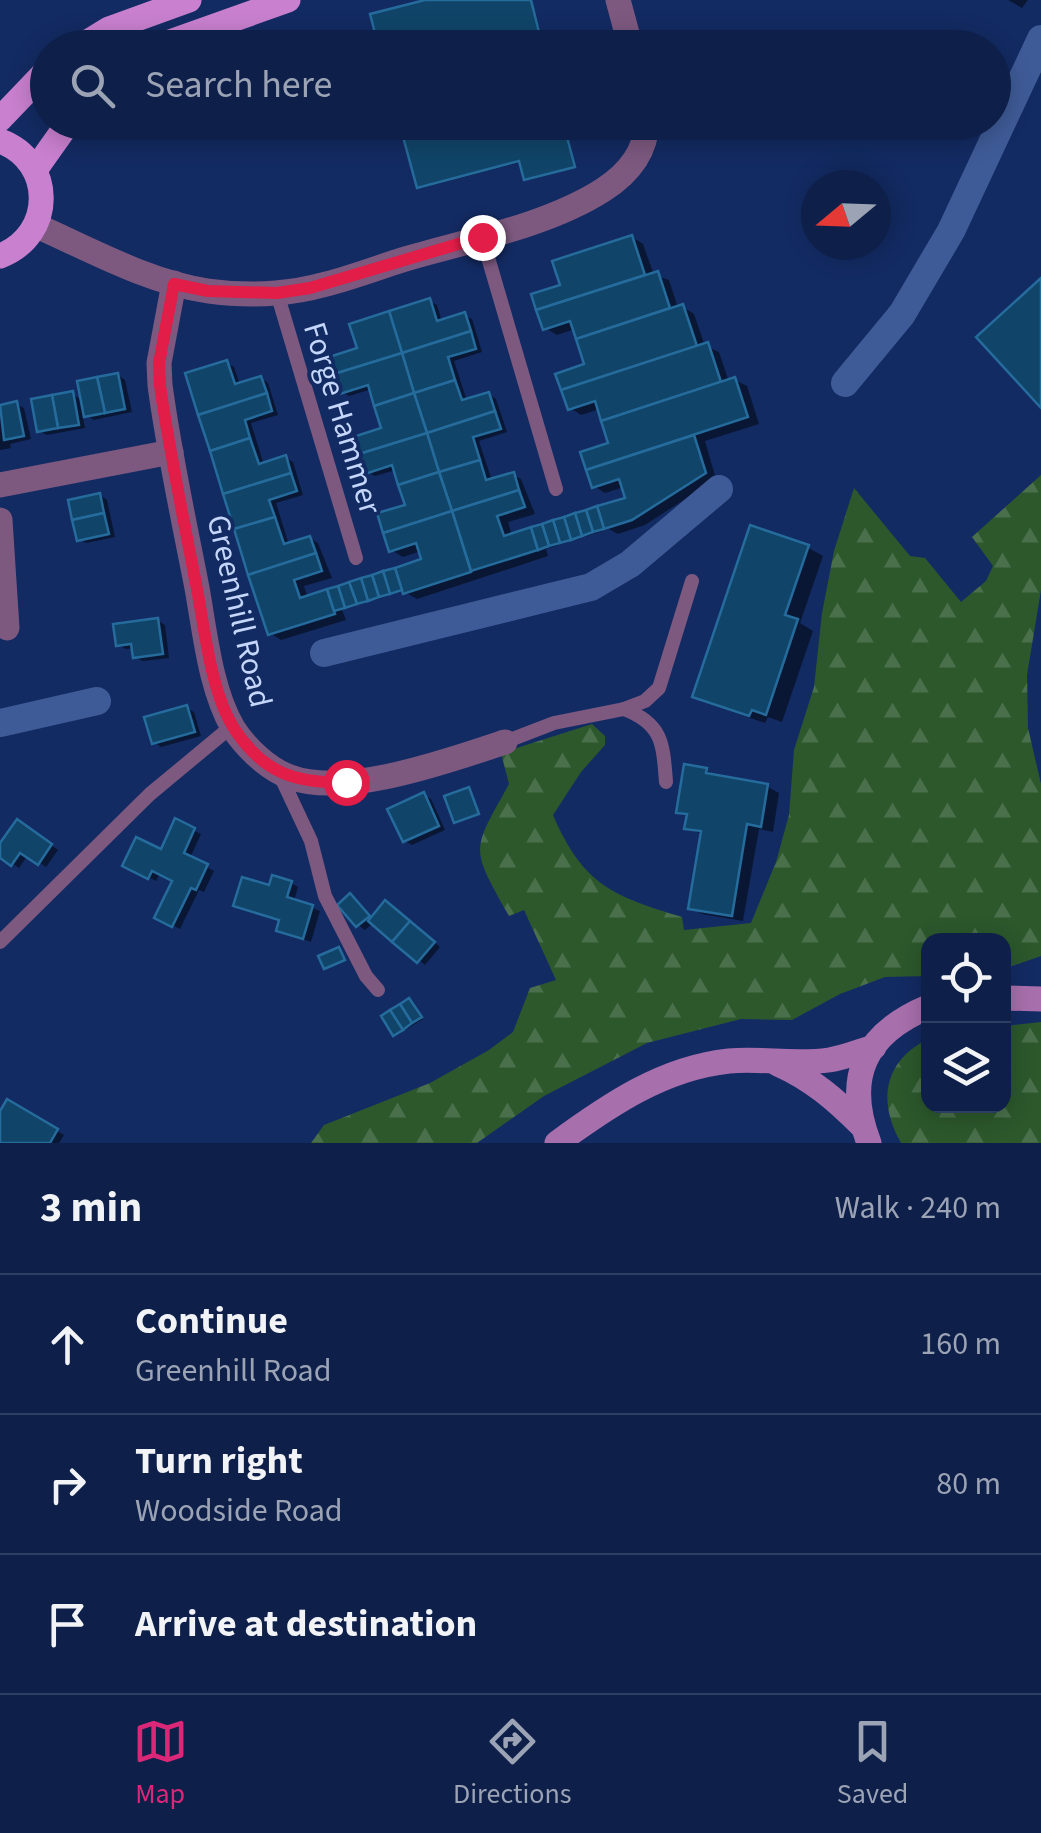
<!DOCTYPE html>
<meta charset="utf-8">
<style>
:root{--surface:#0e204a;--page:#1c2d54;--text:#f1f3f6;--muted:#9ba3b5;--line:#2e3e62;--accent:#db2777}
body{margin:0;font-family:"Source Sans 3",sans-serif;background:var(--page);color:var(--text)}
.controls{position:absolute;right:30px;bottom:30px;display:grid;overflow:hidden;border-radius:20px;box-shadow:0 5px 25px #0003}
.controls button{width:90px;height:90px;display:grid;place-items:center;padding:0;border:0;border-bottom:2px solid var(--line);background:var(--surface);color:var(--text);font:50px sans-serif}
.compass{position:absolute;left:801px;top:170px;width:90px;height:90px;border-radius:50%;background:var(--surface);box-shadow:0 5px 25px #0003;rotate:251deg}
.stop{position:absolute;width:30px;height:30px;margin:-22px;border:8px solid #e11d48;border-radius:50%;background:#fff}
.stop.end{background:#e11d48;border-color:#fff;box-shadow:0 2px 10px #0008}
.list{margin:0;padding:0;list-style:none}
h2{display:flex;justify-content:space-between;align-items:center;height:130px;margin:0;padding:0 40px;font-size:42px}
h2 small{font-size:32px;font-weight:400;color:var(--muted)}
.list li{display:grid;grid-template-columns:65px 1fr auto;gap:30px;align-items:center;box-sizing:border-box;height:140px;padding:0 40px;border-top:2px solid var(--line)}
.list b{display:block;font-size:38px;white-space:nowrap}
.list p{margin:0;font-size:32px;white-space:nowrap;color:var(--muted)}
.list em{font-size:32px;font-style:normal;color:var(--muted)}
.icon{flex:none;width:55px;height:55px;fill:none;stroke:currentColor;stroke-width:2;stroke-linecap:round;stroke-linejoin:round}
.map{position:relative;flex:none;width:1041px;height:1143px;overflow:hidden}
.search{position:absolute;background:var(--surface);box-shadow:0 5px 25px #0003;left:30px;right:30px;top:30px;height:110px;display:flex;align-items:center;gap:25px;box-sizing:border-box;padding:0 35px;border-radius:55px;color:var(--muted);font-size:38px}
.sheet{height:550px;background:var(--surface)}
nav{display:flex;justify-content:space-around;align-items:center;box-sizing:border-box;height:140px;border-top:2px solid var(--line);background:var(--surface);font-size:28px;color:var(--muted)}
nav a{display:grid;justify-items:center;gap:5px}
nav .on{color:var(--accent)}
.map>svg:first-child{display:block}
.forest{fill:url(#forest-firs)}
.shadow{fill:#0007}
.lines{fill:none;stroke-linecap:round;stroke-linejoin:round}
.canal{stroke:#3f5b97;stroke-width:28}
.building{fill:#104569;stroke:#256b9c;stroke-width:2.5}
.lane{stroke:#7d5980;stroke-width:14}
.street{stroke:#7d5980;stroke-width:25}
.secondary{stroke:#a86fad;stroke-width:25}
.primary{stroke:#c980cf;stroke-width:25}
.route{stroke:#e11d48;stroke-width:12}
.labels{text-anchor:middle;stroke-width:8;stroke-linejoin:round;paint-order:stroke}
.street-label{font-size:32px;fill:#c4d6f9;stroke:#132b63}
</style>
<div class="map">
<svg width="1041" height="1143" viewBox="0 0 1041 1143">
<defs>
<pattern id="forest-firs" width="22" height="20" patternUnits="userSpaceOnUse" patternTransform="scale(2.5)"><rect width="22" height="20" fill="#2c582c"/><path d="M5 1l3.5 6h-7zM16 11l3.5 6h-7z" fill="#496f4b"/></pattern>
</defs>
<rect width="100%" height="100%" fill="#132b63"/>
<g class="forest">
<path d="M 1041,475 L 1041,590 L 1027,675 L 1028,728 L 1041,784 L 1041,956 L 1004,969 L 1004,941 L 928,941 L 928,976 L 885,977 L 840,994 L 792,1020 L 741,1019 L 647,1043 L 544,1096 L 477,1143 L 311,1143 L 324,1125 L 430,1083 L 489,1050 L 513,1032 L 530,988 L 556,980 L 524,910 L 509,916 C 470,846 471,853 509,784 L 501,753 L 592,724 L 605,736 L 605,745 L 581,772 L 553,815 C 583,885 613,896 682,917 L 684,930 L 751,923 L 776,862 L 789,815 L 794,750 L 814,687 L 822,613 L 834,551 L 854,488 L 910,556 L 925,558 L 961,602 L 986,581 L 993,566 L 972,537 Z"/>
<path d="M 1041,1022 L 1041,1143 L 901,1143 C 877,1101 884,1061 928,1039 L 928,1106 L 1004,1106 L 1004,1026 Z"/>
</g>
<g class="shadow">
<path d="M 435,0 L 532,0 L 545,48 L 382,48 Z"/>
<path d="M 1008,0 L 1028,0 L 1022,8 Z"/>
<path d="M 402,122 L 564,122 L 576,168 L 529,180 L 522,162 L 422,188 Z"/>
<path d="M 632,237 L 643,244 L 654,275 L 669,280 L 678,308 L 683,307 L 694,314 L 705,346 L 719,352 L 729,382 L 735,380 L 747,386 L 759,424 L 705,441 L 716,479 L 645,525 L 618,534 L 609,529 L 546,549 L 548,556 L 417,599 L 403,591 L 342,610 L 346,620 L 281,640 L 270,633 L 227,363 L 234,367 L 240,385 L 261,378 L 268,383 L 278,415 L 251,423 L 264,465 L 286,458 L 293,462 L 303,495 L 276,503 L 289,545 L 310,538 L 318,543 L 332,578 L 304,586 L 308,598 L 424,561 L 421,551 L 403,557 L 391,550 L 408,506 L 396,470 L 375,476 L 367,472 L 384,430 L 372,389 L 349,396 L 342,392 L 360,350 L 429,301 L 437,305 L 442,322 L 464,315 L 472,319 L 482,352 L 454,361 L 467,401 L 489,394 L 496,399 L 507,432 L 479,441 L 492,481 L 513,475 L 521,479 L 535,514 L 508,522 L 512,536 L 628,499 L 624,487 L 605,493 L 594,486 L 584,454 L 611,445 L 600,409 L 581,415 L 570,408 L 587,366 L 575,329 L 557,335 L 545,328 L 534,296 L 563,287 Z"/>
<path d="M 118,375 L 125,380 L 132,412 L 94,420 L 82,413 L 85,428 L 47,435 L 39,431 L 72,394 L 83,401 Z"/>
<path d="M 16,404 L 24,408 L 31,439 L 10,444 L 11,448 L 0,450 L 0,409 Z"/>
<path d="M 100,495 L 107,500 L 115,537 L 86,543 L 79,539 Z"/>
<path d="M 807,547 L 823,556 L 800,623 L 813,631 L 782,722 L 768,717 L 765,723 L 710,704 L 695,696 Z"/>
<path d="M 157,620 L 165,625 L 169,658 L 143,661 L 135,657 L 134,648 L 126,649 L 118,645 Z"/>
<path d="M 187,708 L 194,712 L 201,736 L 161,747 L 154,742 Z"/>
<path d="M 706,770 L 718,777 L 768,787 L 779,793 L 773,832 L 759,829 L 743,921 L 702,914 L 690,907 L 703,835 L 687,827 L 689,817 L 679,811 Z"/>
<path d="M 424,795 L 431,799 L 445,830 L 412,845 L 405,841 Z"/>
<path d="M 176,822 L 201,834 L 190,858 L 214,871 L 204,892 L 199,890 L 180,929 L 157,917 L 175,881 L 160,873 L 156,881 L 125,865 L 162,853 Z"/>
<path d="M 25,826 L 58,850 L 46,867 L 28,855 L 19,868 L 0,855 L 0,848 Z"/>
<path d="M 291,883 L 298,887 L 294,901 L 320,911 L 311,942 L 279,930 L 281,920 L 271,888 Z"/>
<path d="M 351,896 L 373,918 L 393,907 L 440,947 L 425,965 L 373,923 L 365,930 L 358,925 L 341,905 Z"/>
<path d="M 410,1001 L 423,1019 L 397,1035 L 395,1034 Z"/>
<path d="M 8,1102 L 64,1135 L 59,1143 L 0,1143 L 0,1116 Z"/>
</g>
<g class="lines">
<g class="canal">
<path d="M 845,383 L 902,314 L 951,231 L 1041,39"/>
<path d="M 324,653 L 591,587 L 630,564 L 719,489"/>
<path d="M 0,723 L 97,701"/>
</g>
</g>
<g class="building">
<path d="M 425,0 L 531,0 L 543,48 L 379,48 L 370,14 Z"/>
<path d="M 399,122 L 563,122 L 575,167 L 524,180 L 519,161 L 417,188 Z"/>
<path d="M 632,235 L 645,275 L 536,310 L 531,294 L 560,285 L 552,261 Z"/>
<path d="M 658,271 L 670,308 L 576,339 L 570,321 L 543,330 L 536,310 Z"/>
<path d="M 1041,278 L 1041,408 L 976,337 Z"/>
<path d="M 430,298 L 437,321 L 465,312 L 471,331 L 402,353 L 389,311 Z"/>
<path d="M 683,304 L 697,346 L 561,390 L 555,374 L 584,364 L 576,339 Z"/>
<path d="M 389,311 L 402,353 L 334,374 L 329,357 L 357,348 L 349,324 Z"/>
<path d="M 471,331 L 476,349 L 448,357 L 455,380 L 414,393 L 402,353 Z"/>
<path d="M 708,342 L 721,382 L 601,421 L 595,401 L 568,410 L 561,390 Z"/>
<path d="M 402,353 L 414,393 L 374,406 L 368,385 L 340,394 L 334,374 Z"/>
<path d="M 227,360 L 235,384 L 261,376 L 267,393 L 198,415 L 185,373 Z"/>
<path d="M 118,373 L 125,409 L 105,413 L 97,377 Z"/>
<path d="M 97,377 L 105,413 L 84,417 L 77,381 Z"/>
<path d="M 735,377 L 748,417 L 586,470 L 580,452 L 608,443 L 601,421 Z"/>
<path d="M 455,380 L 462,400 L 489,392 L 495,411 L 427,433 L 414,393 Z"/>
<path d="M 73,391 L 79,425 L 58,428 L 52,395 Z"/>
<path d="M 267,393 L 272,411 L 245,420 L 250,438 L 210,451 L 198,415 Z"/>
<path d="M 414,393 L 427,433 L 359,454 L 353,437 L 381,428 L 374,406 Z"/>
<path d="M 52,395 L 58,428 L 37,432 L 31,399 Z"/>
<path d="M 17,401 L 24,436 L 4,440 L 0,405 Z"/>
<path d="M 495,411 L 501,429 L 473,437 L 480,460 L 439,472 L 427,433 Z"/>
<path d="M 427,433 L 439,472 L 398,485 L 392,465 L 365,474 L 359,454 Z"/>
<path d="M 694,435 L 706,473 L 632,520 L 604,529 L 597,506 L 625,498 L 619,479 L 592,488 L 586,470 Z"/>
<path d="M 250,438 L 259,464 L 286,455 L 291,473 L 223,494 L 210,451 Z"/>
<path d="M 480,460 L 486,480 L 514,472 L 519,490 L 452,511 L 439,472 Z"/>
<path d="M 439,472 L 452,511 L 383,533 L 377,513 L 405,505 L 398,485 Z"/>
<path d="M 291,473 L 297,491 L 269,500 L 275,517 L 234,529 L 223,494 Z"/>
<path d="M 519,490 L 525,507 L 497,516 L 504,536 L 531,527 L 538,550 L 471,571 L 452,511 Z"/>
<path d="M 100,493 L 104,513 L 72,520 L 68,500 Z"/>
<path d="M 597,506 L 604,529 L 593,532 L 586,510 Z"/>
<path d="M 586,510 L 593,532 L 582,536 L 575,513 Z"/>
<path d="M 452,511 L 471,572 L 403,594 L 395,568 L 421,559 L 416,543 L 389,552 L 383,533 Z"/>
<path d="M 104,513 L 109,534 L 77,541 L 72,520 Z"/>
<path d="M 575,513 L 582,536 L 571,540 L 564,517 Z"/>
<path d="M 275,517 L 284,544 L 310,536 L 316,553 L 248,575 L 234,529 Z"/>
<path d="M 564,517 L 571,540 L 560,543 L 553,520 Z"/>
<path d="M 553,520 L 560,543 L 549,546 L 542,524 Z"/>
<path d="M 542,524 L 549,546 L 538,550 L 531,527 Z"/>
<path d="M 750,525 L 809,545 L 785,615 L 798,619 L 766,715 L 752,710 L 749,716 L 692,697 Z"/>
<path d="M 316,553 L 322,571 L 294,580 L 300,598 L 327,589 L 335,614 L 268,635 L 248,575 Z"/>
<path d="M 395,568 L 402,590 L 390,594 L 383,571 Z"/>
<path d="M 383,571 L 390,594 L 379,597 L 372,575 Z"/>
<path d="M 372,575 L 379,597 L 368,601 L 361,578 Z"/>
<path d="M 361,578 L 368,601 L 357,604 L 349,582 Z"/>
<path d="M 349,582 L 357,604 L 345,608 L 338,586 Z"/>
<path d="M 338,586 L 345,608 L 334,611 L 327,589 Z"/>
<path d="M 158,618 L 163,654 L 133,658 L 131,644 L 116,646 L 113,624 Z"/>
<path d="M 187,705 L 195,732 L 152,744 L 144,717 Z"/>
<path d="M 684,764 L 707,768 L 706,773 L 768,784 L 761,827 L 747,824 L 732,916 L 688,909 L 701,831 L 684,829 L 687,814 L 676,813 Z"/>
<path d="M 469,787 L 479,814 L 454,823 L 444,796 Z"/>
<path d="M 424,792 L 439,826 L 403,842 L 387,809 Z"/>
<path d="M 175,818 L 195,828 L 184,853 L 208,864 L 196,890 L 191,888 L 172,927 L 154,918 L 172,881 L 152,871 L 148,879 L 122,866 L 136,837 L 161,849 Z"/>
<path d="M 17,819 L 52,844 L 38,865 L 20,853 L 11,866 L 0,858 L 0,843 Z"/>
<path d="M 272,875 L 292,881 L 287,897 L 313,905 L 303,939 L 276,931 L 279,920 L 233,906 L 242,877 L 269,885 Z"/>
<path d="M 350,893 L 370,916 L 356,927 L 337,905 Z"/>
<path d="M 385,900 L 410,921 L 392,942 L 368,921 Z"/>
<path d="M 410,921 L 435,942 L 417,963 L 392,942 Z"/>
<path d="M 339,947 L 345,960 L 324,969 L 318,956 Z"/>
<path d="M 409,998 L 422,1017 L 412,1023 L 400,1004 Z"/>
<path d="M 400,1004 L 412,1023 L 403,1030 L 390,1010 Z"/>
<path d="M 390,1010 L 403,1030 L 393,1036 L 381,1016 Z"/>
<path d="M 7,1099 L 58,1129 L 50,1143 L 0,1143 L 0,1111 Z"/>
</g>
<g class="lines">
<g class="lane">
<path d="M 482,237 L 556,489"/>
<path d="M 277,293 L 356,558"/>
<path d="M 624,709 C 663,724 663,744 666,782"/>
<path d="M 505,742 L 554,723 L 624,709 L 645,701 L 659,688 L 692,581"/>
<path d="M 279,773 L 311,841 L 325,896 L 366,976 L 378,990"/>
<path d="M 0,942 L 150,794 L 232,726"/>
</g>
<g class="street">
<path d="M 618,0 L 631,48"/>
<path d="M 37,226 C 91,250 148,282 208,291 C 230,294 254,295 276,293 C 319,290 361,273 402,260 C 466,241 547,226 603,190 C 628,174 646,152 647,122"/>
<path d="M 174,283 L 159,363 L 160,385 C 169,453 184,521 197,588 C 205,632 210,688 233,728 C 246,748 268,769 290,777 C 346,798 450,760 505,742"/>
<path d="M 0,485 L 171,452"/>
<path d="M 0,520 L 7,628"/>
</g>
<g class="secondary">
<path d="M 1004,998 L 1041,999"/>
<path d="M 778,1064 C 812,1079 836,1100 862,1126"/>
<path d="M 557,1143 C 609,1105 663,1068 729,1061 C 762,1058 796,1065 829,1060 C 844,1058 860,1051 874,1047"/>
<path d="M 869,1143 C 844,1078 864,1034 928,1007"/>
</g>
<g class="primary">
<path d="M 78,48 L 109,29 L 189,0"/>
<path d="M 153,48 L 288,0"/>
<path d="M 0,119 L 48,69"/>
<path d="M 0,141 C 55,161 55,235 0,256"/>
<path d="M 35,170 L 69,122"/>
</g>
</g>
<g class="lines">
<path class="route" d="M 346,782 C 296,784 264,773 235,730 C 211,694 205,631 197,589 C 184,522 170,454 160,386 L 159,363 L 174,284 L 208,291 L 277,293 L 310,288 L 482,237"/>
</g>
<g class="labels">
<g class="street-label">
<text transform="translate(343 418) rotate(73)" y="11">Forge Hammer</text>
<text transform="translate(240 611) rotate(77)" y="11">Greenhill Road</text>
</g>
</g>
</svg>
<div class="controls">
<button><svg class="icon" aria-label="locate" viewBox="0 0 24 24"><circle cx="12" cy="12" r="6"/><path d="M12 2v4M12 18v4M2 12h4M18 12h4"/></svg></button>
<button><svg class="icon" aria-label="layers" viewBox="0 0 24 24"><path d="M12 4l9 5-9 5-9-5zM3 14l9 5 9-5"/></svg></button>
</div>
<svg class="compass" viewBox="-18 -18 36 36"><path d="M0-13l5 13h-10z" fill="#e53935"/><path d="M0 13l5-13h-10z" fill="#9ba3b5"/></svg>
<div class="stop" style="left:346px;top:782px"></div>
<div class="stop end" style="left:482px;top:237px"></div>
<div class="search"><svg class="icon" aria-label="search" viewBox="0 0 24 24"><circle cx="10" cy="10" r="6"/><path d="M15 15l6 6"/></svg>Search here</div>
</div>
<section class="sheet">
<h2>3 min<small>Walk · 240 m</small></h2>
<ul class="list">
<li><svg class="icon" aria-label="ahead" viewBox="0 0 24 24"><path d="M12 20V5M6 11l6-6 6 6"/></svg><div><b>Continue</b><p>Greenhill Road</p></div><em>160 m</em></li>
<li><svg class="icon" aria-label="right" viewBox="0 0 24 24"><path d="M7 20v-9h11M14 6l5 5-5 5"/></svg><div><b>Turn right</b><p>Woodside Road</p></div><em>80 m</em></li>
<li><svg class="icon" aria-label="arrive" viewBox="0 0 24 24"><path d="M6 21V4h12l-3 4 3 4H6"/></svg><div><b>Arrive at destination</b></div></li>
</ul>
</section>
<nav>
<a class="on"><svg class="icon" aria-label="map" viewBox="0 0 24 24"><path d="M3 6l6-2 6 2 6-2v14l-6 2-6-2-6 2zM9 4v14M15 6v14"/></svg>Map</a>
<a><svg class="icon" aria-label="directions" viewBox="0 0 24 24"><path d="M12 3l9 9-9 9-9-9zM9 14v-3h6M13 9l2 2-2 2"/></svg>Directions</a>
<a><svg class="icon" aria-label="saved" viewBox="0 0 24 24"><path d="M7 4h10v16l-5-4-5 4z"/></svg>Saved</a>
</nav>
